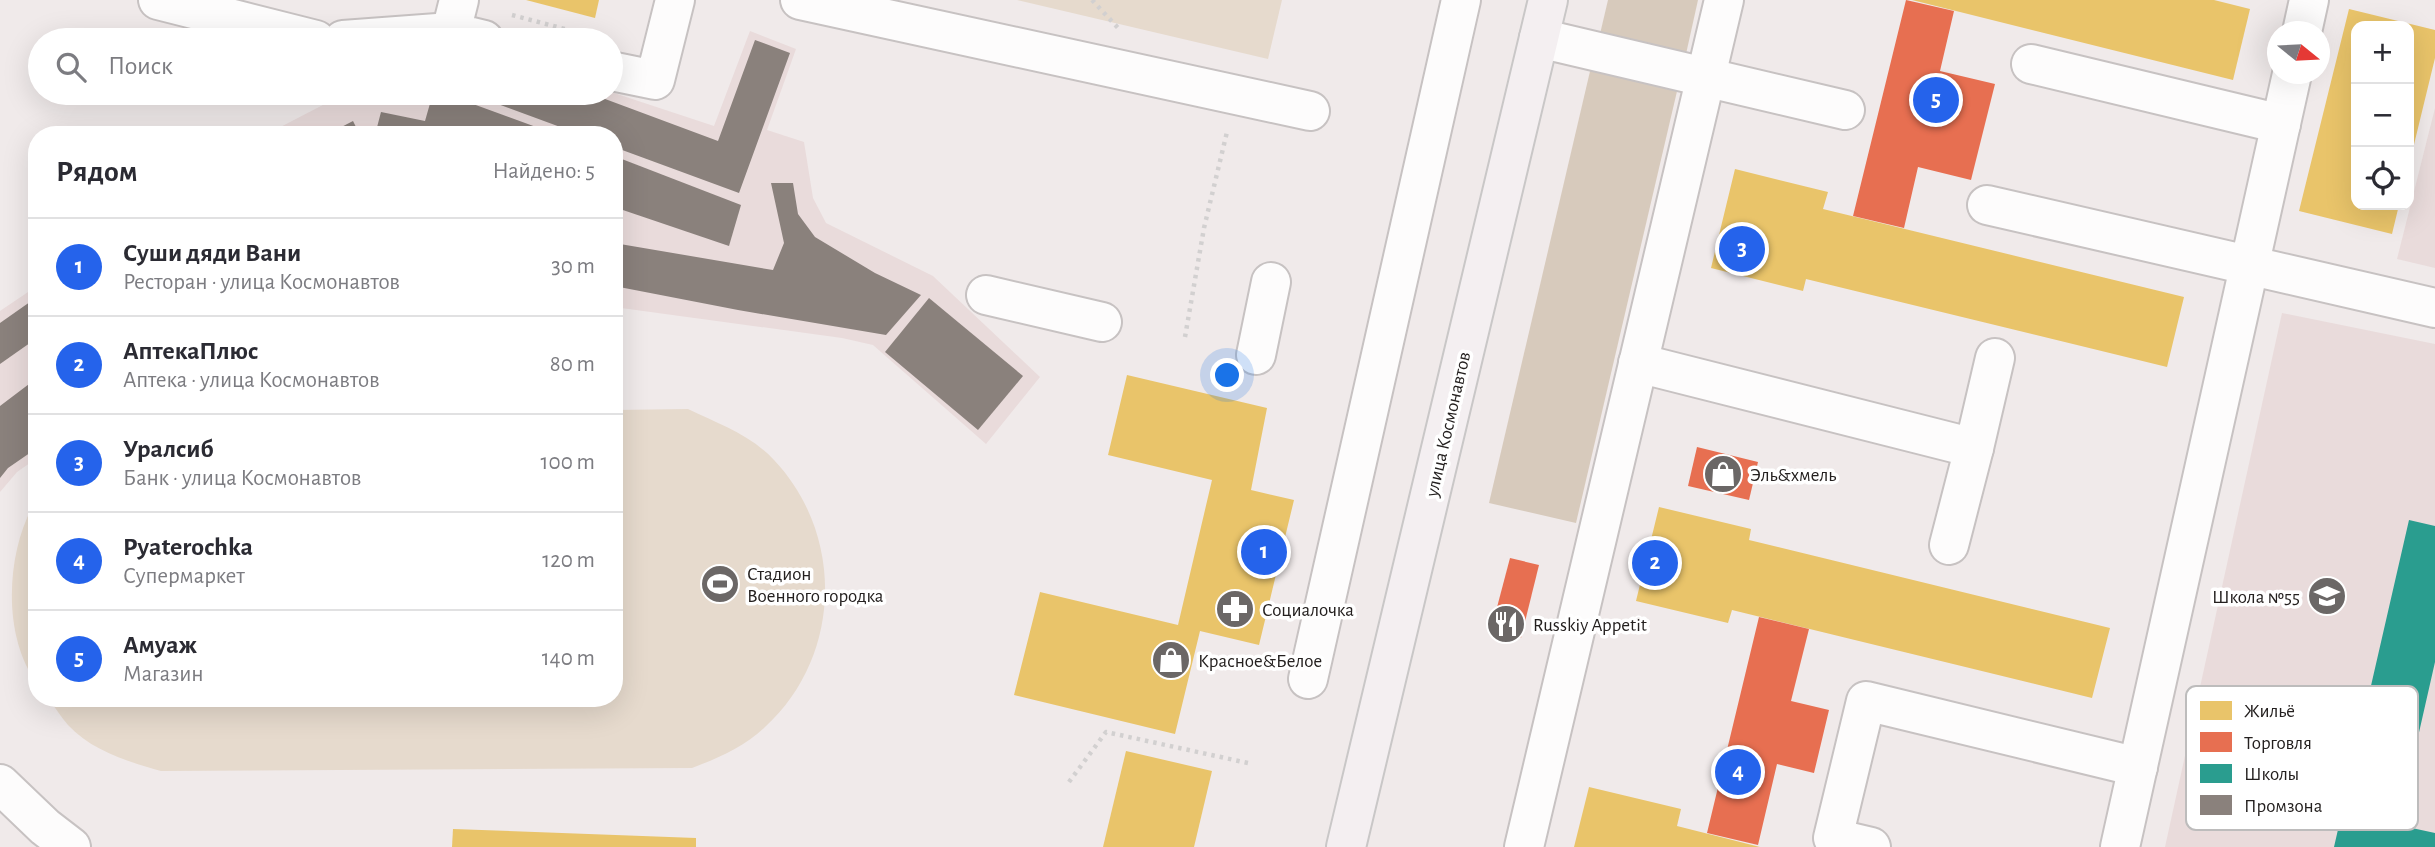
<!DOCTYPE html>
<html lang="ru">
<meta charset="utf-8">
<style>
:root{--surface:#fff;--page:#f7f7f7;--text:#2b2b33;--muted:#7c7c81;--line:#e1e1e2;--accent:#2563eb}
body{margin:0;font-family:"Alegreya Sans",sans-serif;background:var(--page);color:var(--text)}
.controls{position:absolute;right:21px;top:21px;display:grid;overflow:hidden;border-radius:14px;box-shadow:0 7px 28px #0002}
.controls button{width:63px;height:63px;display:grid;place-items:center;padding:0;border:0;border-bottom:2px solid var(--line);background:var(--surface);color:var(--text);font:35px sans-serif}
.compass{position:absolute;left:2267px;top:21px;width:63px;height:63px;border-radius:50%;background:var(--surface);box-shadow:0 7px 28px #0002;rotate:108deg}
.you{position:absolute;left:1228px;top:376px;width:24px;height:24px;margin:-18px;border:5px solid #fff;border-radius:50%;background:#1a73e8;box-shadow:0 0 0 10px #1a73e833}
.badge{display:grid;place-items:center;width:46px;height:46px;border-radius:50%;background:var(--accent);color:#fff;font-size:23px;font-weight:700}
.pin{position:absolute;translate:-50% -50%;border:4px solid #fff;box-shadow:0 2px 7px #0006}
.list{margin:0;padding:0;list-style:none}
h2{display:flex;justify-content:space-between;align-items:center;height:91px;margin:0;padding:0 28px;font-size:30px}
h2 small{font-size:23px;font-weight:400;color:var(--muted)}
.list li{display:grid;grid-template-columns:46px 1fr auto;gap:21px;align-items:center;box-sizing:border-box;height:98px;padding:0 28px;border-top:2px solid var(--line)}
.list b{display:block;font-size:26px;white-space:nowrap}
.list p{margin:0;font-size:23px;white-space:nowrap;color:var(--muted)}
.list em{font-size:23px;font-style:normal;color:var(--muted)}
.icon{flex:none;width:38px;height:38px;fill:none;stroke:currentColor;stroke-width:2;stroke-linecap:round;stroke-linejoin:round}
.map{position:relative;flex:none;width:2435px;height:847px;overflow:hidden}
.search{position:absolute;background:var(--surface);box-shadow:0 7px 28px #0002;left:28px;top:28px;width:595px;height:77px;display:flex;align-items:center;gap:18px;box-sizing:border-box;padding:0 24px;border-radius:38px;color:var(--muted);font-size:26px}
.panel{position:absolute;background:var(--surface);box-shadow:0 7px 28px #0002;left:28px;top:126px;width:595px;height:581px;border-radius:28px}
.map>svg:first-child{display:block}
.built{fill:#e9dbdb}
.green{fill:#e6dacd}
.forest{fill:#d7cabc}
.homes{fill:#e9c46a}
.shops{fill:#e76f51}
.schools{fill:#2a9d8f}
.industry{fill:#8a817c}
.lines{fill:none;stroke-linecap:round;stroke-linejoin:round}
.minor-casing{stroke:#c7c2c2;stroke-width:42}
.major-casing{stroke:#c9c7c7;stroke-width:42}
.path{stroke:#d2d0d0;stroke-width:4.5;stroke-dasharray:3.5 5;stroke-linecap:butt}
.minor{stroke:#fdfcfc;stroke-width:38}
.major{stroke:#f4eff1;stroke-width:38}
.labels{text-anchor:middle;stroke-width:7;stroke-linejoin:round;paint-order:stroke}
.street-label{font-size:19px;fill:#24201f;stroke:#fff}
.poi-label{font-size:19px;fill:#24201f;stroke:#fff;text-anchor:start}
.key{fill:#fff;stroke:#bdbcbc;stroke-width:2}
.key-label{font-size:19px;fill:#24201f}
</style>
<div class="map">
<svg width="2435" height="847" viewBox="0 0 2435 847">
<rect width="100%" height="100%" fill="#f0eaea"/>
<g class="built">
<path d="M 750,31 L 796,49 L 767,130 L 804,142 L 813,198 L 826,223 L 933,276 L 1040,377 L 986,444 L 873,345 L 842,338 L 614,307 L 614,135 L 265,135 L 346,93 L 611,92 L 714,126 Z"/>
<path d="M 2435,108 L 2435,268 L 2397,259 Z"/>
<path d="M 37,286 L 37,458 L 17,472 L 0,492 L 0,311 Z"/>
<path d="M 2282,313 L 2435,344 L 2435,847 L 2165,847 Z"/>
</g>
<g class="green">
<path d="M 1017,0 L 1282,0 L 1268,59 Z"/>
<path d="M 688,409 C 719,424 751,435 774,460 C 845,535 842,657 765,727 C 744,747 718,758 692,768 L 161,771 C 129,762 92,751 68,725 C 61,717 55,707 48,698 L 614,698 L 614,410 Z"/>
<path d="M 37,499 L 37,683 C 1,636 6,547 37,499 Z"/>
</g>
<g class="forest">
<path d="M 1608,0 L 1698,0 L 1686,54 L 1600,34 Z"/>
<path d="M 1591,67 L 1678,87 L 1576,523 L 1489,503 Z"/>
</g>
<g class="homes">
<path d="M 526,0 L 599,0 L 595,18 Z"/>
<path d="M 1912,0 L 2214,0 L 2250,9 L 2233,80 Z"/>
<path d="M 2349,9 L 2435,30 L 2435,58 L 2410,161 L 2409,26 L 2356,26 L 2356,205 L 2399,205 L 2392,234 L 2299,211 Z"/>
<path d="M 1735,169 L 1828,192 L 1823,209 L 2184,297 L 2167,367 L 1806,279 L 1803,291 L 1711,268 Z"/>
<path d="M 1127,375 L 1267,408 L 1251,490 L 1294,500 L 1259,645 L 1200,631 L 1175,734 L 1014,695 L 1040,592 L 1178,625 L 1212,480 L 1108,455 Z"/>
<path d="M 1659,507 L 1751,529 L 1749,540 L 2110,628 L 2092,698 L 1732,610 L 1728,623 L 1636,601 Z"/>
<path d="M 1126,751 L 1212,771 L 1194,847 L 1103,847 Z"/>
<path d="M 1589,787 L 1681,809 L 1677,826 L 1760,847 L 1574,847 Z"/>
<path d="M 453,829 L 696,838 L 696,847 L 452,847 Z"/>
</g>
<g class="shops">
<path d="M 1906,0 L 1954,11 L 1940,71 L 1995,84 L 1971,180 L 1918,167 L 1904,228 L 1853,216 Z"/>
<path d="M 1697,447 L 1758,462 L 1749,500 L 1688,486 Z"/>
<path d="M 1510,558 L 1539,565 L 1521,638 L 1491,630 Z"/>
<path d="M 1759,617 L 1809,629 L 1791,701 L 1829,710 L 1814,773 L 1777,764 L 1758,845 L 1707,833 Z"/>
</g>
<path class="schools" d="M 2409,520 L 2435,526 L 2435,662 L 2398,825 L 2435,833 L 2435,847 L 2334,847 Z"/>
<g class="industry">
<path d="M 755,40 L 790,53 L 739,193 L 614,147 L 614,135 L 582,135 L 487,100 L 489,93 L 589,93 L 718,141 Z"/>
<path d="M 433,93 L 443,93 L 558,135 L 375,135 L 381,112 L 425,121 Z"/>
<path d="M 353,121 L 360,135 L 326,135 Z"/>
<path d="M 614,156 L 741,205 L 729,246 L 614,207 Z"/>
<path d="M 771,183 L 793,183 L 798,214 L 815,237 L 875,273 L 921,295 L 886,335 L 738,310 L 614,286 L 614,243 L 773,270 L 784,243 Z"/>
<path d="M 37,297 L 37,338 L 0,364 L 0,323 Z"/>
<path d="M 929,298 L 1023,376 L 978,430 L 885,352 Z"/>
<path d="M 37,378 L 37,448 L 8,468 L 0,478 L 0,406 Z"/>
</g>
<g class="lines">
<defs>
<g id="minor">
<path d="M 158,0 L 316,40"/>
<path d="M 459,0 L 451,32 L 484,40"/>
<path d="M 800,0 L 1310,111"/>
<path d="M 2302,32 L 2309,0"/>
<path d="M 1539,38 L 1845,110"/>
<path d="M 343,40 L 451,32"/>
<path d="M 2031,64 L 2281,124"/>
<path d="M 611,71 L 655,80 L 675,0"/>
<path d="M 1987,205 L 2435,308"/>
<path d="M 986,295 L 1102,322"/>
<path d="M 1256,355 L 1271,282"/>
<path d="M 1638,363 L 1974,448 L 1995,358"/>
<path d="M 1949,545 L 1974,448"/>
<path d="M 1308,679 L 1461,0"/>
<path d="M 0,784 L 45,827 L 71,847"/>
<path d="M 1524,847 L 1724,0"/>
<path d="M 1871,847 L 1833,838 L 1866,701 L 2138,767"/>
<path d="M 2120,847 L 2292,74"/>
</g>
<path id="major" d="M 1346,847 L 1548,0"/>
</defs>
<use href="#minor" class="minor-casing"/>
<use href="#major" class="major-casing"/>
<g class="path">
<path d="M 1092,0 L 1120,30"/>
<path d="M 512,15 L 595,37"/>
<path d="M 1185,337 L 1204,228 L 1227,132"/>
<path d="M 1069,782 L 1106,732 L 1248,763"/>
</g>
<use href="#minor" class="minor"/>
<use href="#major" class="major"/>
</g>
<defs>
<symbol id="shop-disc" viewBox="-11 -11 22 22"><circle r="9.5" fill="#6b6766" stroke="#fff"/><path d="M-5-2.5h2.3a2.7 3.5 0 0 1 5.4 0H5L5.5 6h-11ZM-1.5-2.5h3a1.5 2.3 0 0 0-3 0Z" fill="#fff"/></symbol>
<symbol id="stadium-disc" viewBox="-11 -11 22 22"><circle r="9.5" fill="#6b6766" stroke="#fff"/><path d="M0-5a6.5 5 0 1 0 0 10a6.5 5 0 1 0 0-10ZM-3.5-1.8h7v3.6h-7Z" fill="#fff"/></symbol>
<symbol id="school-disc" viewBox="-11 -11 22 22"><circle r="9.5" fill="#6b6766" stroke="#fff"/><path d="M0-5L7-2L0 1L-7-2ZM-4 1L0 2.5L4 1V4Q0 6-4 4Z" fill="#fff"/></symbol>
<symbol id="pharmacy-disc" viewBox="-11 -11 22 22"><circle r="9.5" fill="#6b6766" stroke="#fff"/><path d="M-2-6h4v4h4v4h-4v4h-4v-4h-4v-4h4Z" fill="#fff"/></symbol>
<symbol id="restaurant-disc" viewBox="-11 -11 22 22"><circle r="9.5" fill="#6b6766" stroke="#fff"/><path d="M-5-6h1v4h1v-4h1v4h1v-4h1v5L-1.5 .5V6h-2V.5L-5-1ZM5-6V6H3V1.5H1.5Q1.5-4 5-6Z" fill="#fff"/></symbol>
</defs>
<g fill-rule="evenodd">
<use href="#shop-disc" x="1701" y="452" width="44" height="44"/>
<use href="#stadium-disc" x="698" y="562" width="44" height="44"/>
<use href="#school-disc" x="2305" y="574" width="44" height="44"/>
<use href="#pharmacy-disc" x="1213" y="587" width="44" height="44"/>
<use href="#restaurant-disc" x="1484" y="602" width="44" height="44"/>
<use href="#shop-disc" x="1149" y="638" width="44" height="44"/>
</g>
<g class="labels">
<g class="street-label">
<text transform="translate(1447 424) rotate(-77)" y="7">улица Космонавтов</text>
</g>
<g class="poi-label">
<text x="1750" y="481">Эль&amp;хмель</text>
<text x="747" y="580">Стадион<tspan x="747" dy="22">Военного городка</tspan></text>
<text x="2300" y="603" text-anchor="end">Школа №55</text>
<text x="1262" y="616">Социалочка</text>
<text x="1533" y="631">Russkiy Appetit</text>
<text x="1198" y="667">Красное&amp;Белое</text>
</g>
</g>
<rect x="2186" y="686" width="232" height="144" rx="10" class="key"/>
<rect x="2200" y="701" width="32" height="19" fill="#e9c46a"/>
<rect x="2200" y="732" width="32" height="20" fill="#e76f51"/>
<rect x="2200" y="764" width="32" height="19" fill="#2a9d8f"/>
<rect x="2200" y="795" width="32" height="20" fill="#8a817c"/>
<g class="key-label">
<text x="2244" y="717">Жильё</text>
<text x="2244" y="749">Торговля</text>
<text x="2244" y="780">Школы</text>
<text x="2244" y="812">Промзона</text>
</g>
</svg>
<div class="controls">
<button>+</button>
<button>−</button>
<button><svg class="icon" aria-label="locate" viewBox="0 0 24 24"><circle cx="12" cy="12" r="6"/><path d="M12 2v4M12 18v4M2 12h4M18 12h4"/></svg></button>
</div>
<svg class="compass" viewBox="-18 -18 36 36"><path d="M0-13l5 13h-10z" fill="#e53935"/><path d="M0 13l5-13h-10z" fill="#7c7c81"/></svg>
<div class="you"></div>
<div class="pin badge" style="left:1264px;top:552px">1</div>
<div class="pin badge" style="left:1655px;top:563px">2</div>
<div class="pin badge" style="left:1742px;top:249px">3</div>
<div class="pin badge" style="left:1738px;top:772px">4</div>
<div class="pin badge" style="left:1936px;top:100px">5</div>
<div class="search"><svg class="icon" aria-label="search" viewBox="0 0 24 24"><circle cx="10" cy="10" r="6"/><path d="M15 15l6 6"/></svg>Поиск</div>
<section class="panel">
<h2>Рядом<small>Найдено: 5</small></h2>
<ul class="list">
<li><span class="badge">1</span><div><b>Суши дяди Вани</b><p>Ресторан · улица Космонавтов</p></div><em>30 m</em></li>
<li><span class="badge">2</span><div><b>АптекаПлюс</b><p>Аптека · улица Космонавтов</p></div><em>80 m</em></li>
<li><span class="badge">3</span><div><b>Уралсиб</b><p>Банк · улица Космонавтов</p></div><em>100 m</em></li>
<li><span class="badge">4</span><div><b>Pyaterochka</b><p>Супермаркет</p></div><em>120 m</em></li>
<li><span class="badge">5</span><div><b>Амуаж</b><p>Магазин</p></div><em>140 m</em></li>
</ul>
</section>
</div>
